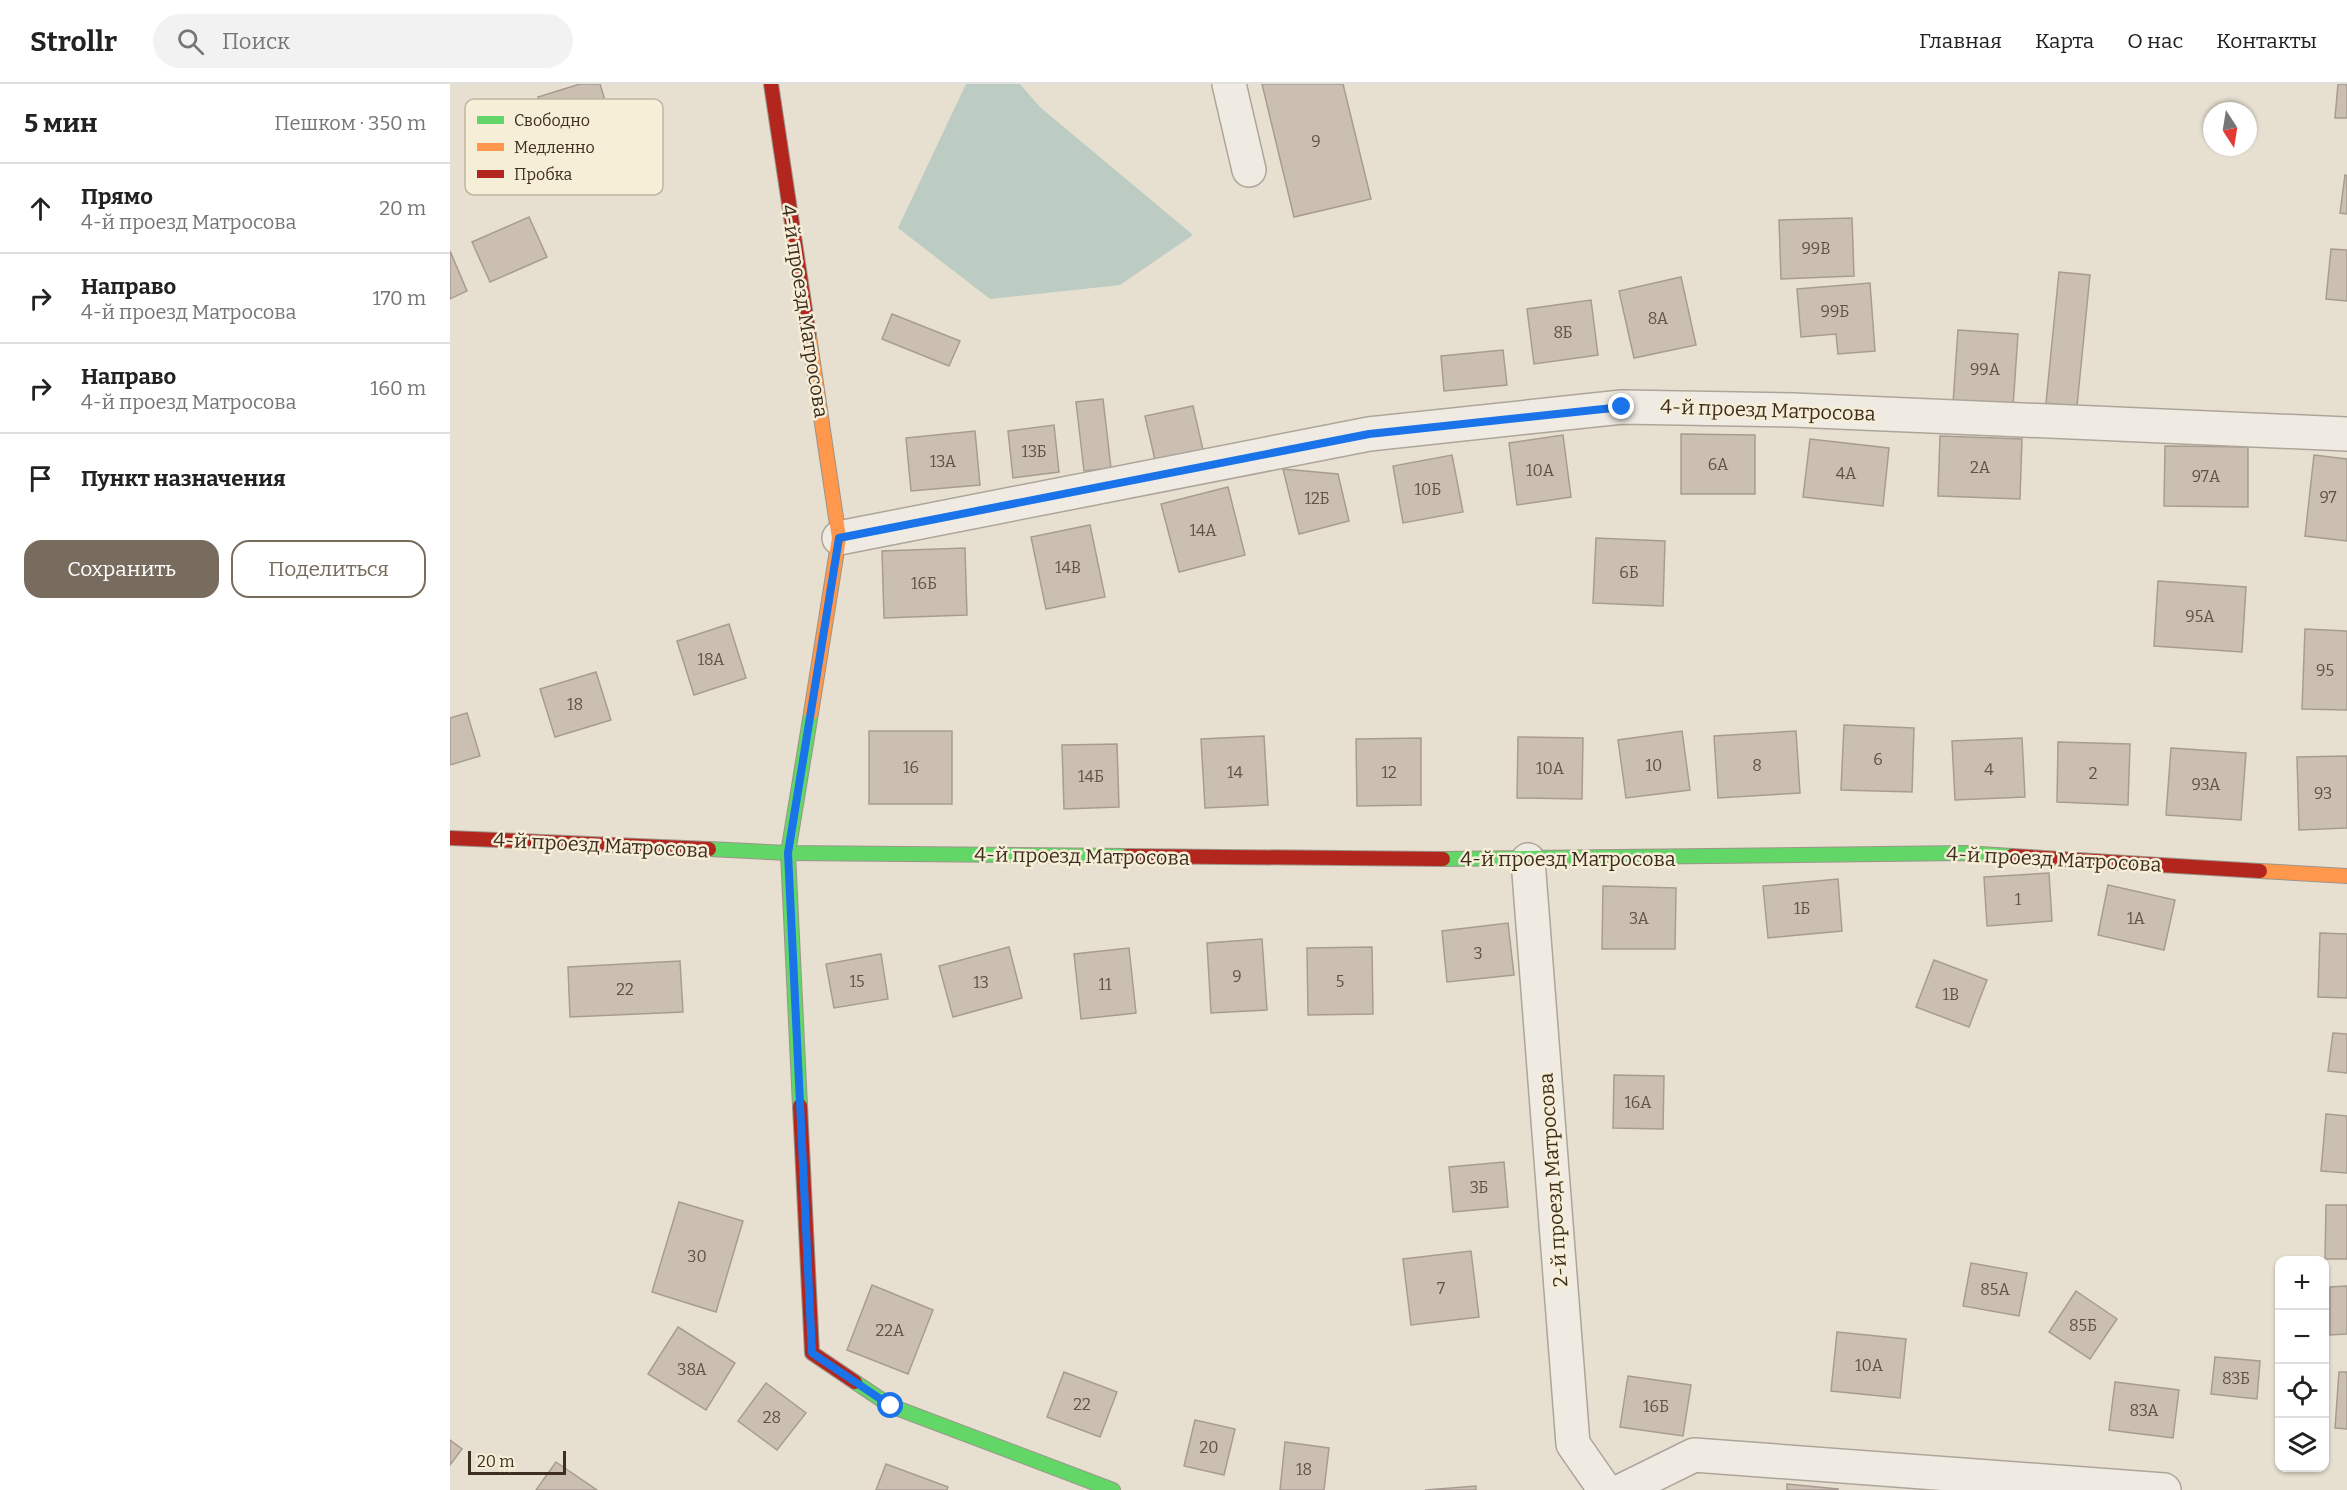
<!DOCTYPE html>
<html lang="ru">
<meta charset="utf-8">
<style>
:root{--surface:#fff;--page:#f2f2f2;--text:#222;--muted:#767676;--line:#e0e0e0;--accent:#786c5e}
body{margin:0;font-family:Bitter,serif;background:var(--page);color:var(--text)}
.controls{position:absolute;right:18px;bottom:18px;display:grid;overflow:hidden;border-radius:12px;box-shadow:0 2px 4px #0004}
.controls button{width:54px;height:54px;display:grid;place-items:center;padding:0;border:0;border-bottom:2px solid var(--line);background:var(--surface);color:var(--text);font:30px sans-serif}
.compass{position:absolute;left:1753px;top:18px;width:54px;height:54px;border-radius:50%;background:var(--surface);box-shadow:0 2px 4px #0004;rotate:168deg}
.scale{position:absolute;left:18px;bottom:15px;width:98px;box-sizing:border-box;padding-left:6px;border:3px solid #3d2e20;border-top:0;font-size:16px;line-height:21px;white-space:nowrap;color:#3d2e20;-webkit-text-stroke:4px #f7eed8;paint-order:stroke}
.stop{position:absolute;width:18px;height:18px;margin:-14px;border:4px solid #1a73e8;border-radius:50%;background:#fff}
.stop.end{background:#1a73e8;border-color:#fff;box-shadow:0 2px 6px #0008}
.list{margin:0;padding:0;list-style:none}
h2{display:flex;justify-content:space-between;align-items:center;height:78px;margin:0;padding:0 24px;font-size:26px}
h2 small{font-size:20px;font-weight:400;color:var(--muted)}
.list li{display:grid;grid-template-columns:39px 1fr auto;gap:18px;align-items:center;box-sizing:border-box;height:90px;padding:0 24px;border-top:2px solid var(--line)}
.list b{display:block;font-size:22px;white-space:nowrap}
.list p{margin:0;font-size:20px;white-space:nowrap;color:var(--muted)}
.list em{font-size:20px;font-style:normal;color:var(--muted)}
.actions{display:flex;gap:12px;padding:18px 24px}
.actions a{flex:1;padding:14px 0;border:2px solid var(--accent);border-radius:18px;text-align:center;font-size:21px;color:var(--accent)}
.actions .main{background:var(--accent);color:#fff}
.icon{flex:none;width:33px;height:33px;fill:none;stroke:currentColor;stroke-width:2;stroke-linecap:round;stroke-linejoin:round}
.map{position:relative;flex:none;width:1897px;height:1406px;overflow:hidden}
header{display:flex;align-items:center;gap:36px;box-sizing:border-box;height:84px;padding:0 30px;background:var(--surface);border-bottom:2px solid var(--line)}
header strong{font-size:28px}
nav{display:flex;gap:33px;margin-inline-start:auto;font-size:21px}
.search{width:420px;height:54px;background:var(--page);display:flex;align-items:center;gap:15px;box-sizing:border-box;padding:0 21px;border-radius:33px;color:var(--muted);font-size:22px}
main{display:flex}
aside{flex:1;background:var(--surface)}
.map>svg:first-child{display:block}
.water{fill:#bcccc2}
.building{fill:#cbbfb2;stroke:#a89c90;stroke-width:1.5}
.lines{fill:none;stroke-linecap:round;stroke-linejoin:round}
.street-casing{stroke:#ada599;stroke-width:36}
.fast-casing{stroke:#9c958a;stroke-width:16}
.slow-casing{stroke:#9c958a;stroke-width:16}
.jam-casing{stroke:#9c958a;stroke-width:16}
.street{stroke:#efebe3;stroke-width:33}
.fast{stroke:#63d668;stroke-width:14}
.slow{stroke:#ff974d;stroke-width:14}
.jam{stroke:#b3261e;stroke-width:14}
.route{stroke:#1a73e8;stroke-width:8}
.labels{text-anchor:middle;stroke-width:5;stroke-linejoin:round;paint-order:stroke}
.number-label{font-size:16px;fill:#605244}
.street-label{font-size:20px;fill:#3d2e20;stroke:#f7eed8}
.key{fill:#f7eed8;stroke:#bfb4a1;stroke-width:1.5}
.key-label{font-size:16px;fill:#3d2e20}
</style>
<header>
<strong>Strollr</strong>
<div class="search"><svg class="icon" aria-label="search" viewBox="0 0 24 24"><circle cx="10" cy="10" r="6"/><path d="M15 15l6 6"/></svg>Поиск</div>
<nav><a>Главная</a><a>Карта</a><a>О нас</a><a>Контакты</a></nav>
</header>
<main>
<aside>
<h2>5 мин<small>Пешком · 350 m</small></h2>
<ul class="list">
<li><svg class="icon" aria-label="ahead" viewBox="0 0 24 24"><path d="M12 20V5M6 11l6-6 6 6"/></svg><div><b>Прямо</b><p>4-й проезд Матросова</p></div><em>20 m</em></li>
<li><svg class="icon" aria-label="right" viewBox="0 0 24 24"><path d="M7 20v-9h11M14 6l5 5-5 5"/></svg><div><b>Направо</b><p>4-й проезд Матросова</p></div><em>170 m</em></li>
<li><svg class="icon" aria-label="right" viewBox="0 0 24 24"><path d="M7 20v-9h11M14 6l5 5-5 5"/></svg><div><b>Направо</b><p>4-й проезд Матросова</p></div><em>160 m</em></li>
<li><svg class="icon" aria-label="arrive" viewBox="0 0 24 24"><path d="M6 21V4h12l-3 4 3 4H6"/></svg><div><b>Пункт назначения</b></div></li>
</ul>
<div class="actions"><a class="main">Сохранить</a><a>Поделиться</a></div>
</aside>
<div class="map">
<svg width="1897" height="1406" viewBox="0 0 1897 1406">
<rect width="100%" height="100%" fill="#e7e0d1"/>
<path class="water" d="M 516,0 L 570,0 L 590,23 L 743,151 L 670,201 L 540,215 L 448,144 Z"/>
<g class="building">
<path d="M 130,0 L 150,0 L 163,43 L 103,62 L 88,13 Z"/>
<path d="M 812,0 L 893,0 L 921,115 L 844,133 Z"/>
<path d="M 1888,0 L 1897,0 L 1897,34 L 1885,34 Z"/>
<path d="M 1895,91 L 1897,92 L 1897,130 L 1890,129 Z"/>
<path d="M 79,133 L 97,173 L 40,198 L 22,158 Z"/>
<path d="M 1402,134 L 1404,192 L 1331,195 L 1329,136 Z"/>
<path d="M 1881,165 L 1897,166 L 1897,217 L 1876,215 Z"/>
<path d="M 0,167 L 17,207 L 0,215 Z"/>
<path d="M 1609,188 L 1640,191 L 1627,322 L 1596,319 Z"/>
<path d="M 1231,193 L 1246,261 L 1184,274 L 1169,207 Z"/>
<path d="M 1420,199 L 1425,267 L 1388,270 L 1386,250 L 1351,253 L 1347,205 Z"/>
<path d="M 1141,216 L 1148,271 L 1084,280 L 1077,225 Z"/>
<path d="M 442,230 L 510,257 L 499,282 L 432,255 Z"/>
<path d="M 1508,246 L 1568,250 L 1563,323 L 1503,319 Z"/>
<path d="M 1053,266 L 1057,301 L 994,307 L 991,272 Z"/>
<path d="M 653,315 L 661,384 L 634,387 L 626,318 Z"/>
<path d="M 743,322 L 753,366 L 705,376 L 695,332 Z"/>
<path d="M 604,341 L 609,388 L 563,394 L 558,347 Z"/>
<path d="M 525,347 L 530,401 L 461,407 L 456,354 Z"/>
<path d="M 1231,350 L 1305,351 L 1305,410 L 1231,410 Z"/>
<path d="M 1113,351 L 1121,413 L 1067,421 L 1059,359 Z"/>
<path d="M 1490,352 L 1572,355 L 1570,415 L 1488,412 Z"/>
<path d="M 1360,355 L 1439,364 L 1433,422 L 1353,413 Z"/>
<path d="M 1715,362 L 1798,363 L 1798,423 L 1714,422 Z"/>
<path d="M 1002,371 L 1013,428 L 953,439 L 943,382 Z"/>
<path d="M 1864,371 L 1897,375 L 1897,457 L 1855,452 Z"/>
<path d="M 833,385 L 888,390 L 899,437 L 849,450 Z"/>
<path d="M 778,403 L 795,471 L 729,488 L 711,420 Z"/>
<path d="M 640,441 L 655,513 L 596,525 L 581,453 Z"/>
<path d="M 1146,454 L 1215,457 L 1213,522 L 1143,519 Z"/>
<path d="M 515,464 L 517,531 L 434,534 L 432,467 Z"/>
<path d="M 1708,497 L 1796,503 L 1792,568 L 1704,562 Z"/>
<path d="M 279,540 L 296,594 L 244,611 L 227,557 Z"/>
<path d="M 1855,545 L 1897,547 L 1897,626 L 1852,625 Z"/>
<path d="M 146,588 L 161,636 L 105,653 L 90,605 Z"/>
<path d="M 17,629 L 30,672 L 0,681 L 0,634 Z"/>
<path d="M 1394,641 L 1464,644 L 1462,708 L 1391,706 Z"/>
<rect x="419" y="647" width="83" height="73"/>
<path d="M 1232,647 L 1240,706 L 1176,714 L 1168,656 Z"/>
<path d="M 1346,647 L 1350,709 L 1268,714 L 1264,652 Z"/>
<path d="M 814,652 L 818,721 L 755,724 L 751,655 Z"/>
<path d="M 1068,653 L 1133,654 L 1132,715 L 1067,714 Z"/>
<path d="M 971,654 L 971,721 L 907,722 L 906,655 Z"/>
<path d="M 1572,654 L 1575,713 L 1505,716 L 1502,657 Z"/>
<path d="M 1608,658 L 1680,660 L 1678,721 L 1607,718 Z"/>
<path d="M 667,660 L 669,723 L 614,725 L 612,661 Z"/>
<path d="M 1721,664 L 1796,669 L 1791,736 L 1716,731 Z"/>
<path d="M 1897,672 L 1897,744 L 1849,746 L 1847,673 Z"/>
<path d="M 1599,789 L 1602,837 L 1537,842 L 1534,793 Z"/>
<path d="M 1388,795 L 1392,847 L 1318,854 L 1313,802 Z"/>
<path d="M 1658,801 L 1725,816 L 1714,866 L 1648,851 Z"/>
<path d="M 1153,802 L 1226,804 L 1225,865 L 1152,865 Z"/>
<path d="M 1058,839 L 1064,891 L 997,898 L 992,847 Z"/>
<path d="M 1870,849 L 1897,850 L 1897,914 L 1868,913 Z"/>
<path d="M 812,855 L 817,926 L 761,929 L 757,859 Z"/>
<path d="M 559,863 L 572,914 L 503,933 L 489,882 Z"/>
<path d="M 922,863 L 923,930 L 858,931 L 857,864 Z"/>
<path d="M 679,864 L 686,929 L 631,935 L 624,870 Z"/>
<path d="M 431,870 L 438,915 L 384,924 L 376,880 Z"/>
<path d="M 1484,876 L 1537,896 L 1519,943 L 1466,923 Z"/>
<path d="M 230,877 L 233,928 L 120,933 L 118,883 Z"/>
<path d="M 1883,949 L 1897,950 L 1897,989 L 1878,987 Z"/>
<path d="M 1164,991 L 1214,992 L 1213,1045 L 1163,1044 Z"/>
<path d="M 1876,1030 L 1897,1032 L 1897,1089 L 1871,1087 Z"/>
<path d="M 1054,1078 L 1058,1123 L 1003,1128 L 999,1083 Z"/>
<path d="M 229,1118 L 293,1137 L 266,1228 L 202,1208 Z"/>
<path d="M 1876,1121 L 1897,1121 L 1897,1175 L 1875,1175 Z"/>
<path d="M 1021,1167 L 1029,1233 L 961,1241 L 953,1175 Z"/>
<path d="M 1521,1179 L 1577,1189 L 1569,1232 L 1513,1222 Z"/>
<path d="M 422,1201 L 483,1226 L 458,1290 L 397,1266 Z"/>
<path d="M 1897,1202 L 1897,1250 L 1880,1251 L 1880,1203 Z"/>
<path d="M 1626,1207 L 1667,1235 L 1640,1275 L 1599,1248 Z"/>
<path d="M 228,1243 L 285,1279 L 256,1326 L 198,1290 Z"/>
<path d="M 1387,1248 L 1456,1255 L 1450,1314 L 1381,1307 Z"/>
<path d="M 1765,1273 L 1810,1277 L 1807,1315 L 1761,1310 Z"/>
<path d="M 614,1288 L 667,1308 L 650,1353 L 597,1333 Z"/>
<path d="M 1889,1288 L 1897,1288 L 1897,1345 L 1885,1344 Z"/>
<path d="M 1178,1292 L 1241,1301 L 1233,1352 L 1170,1343 Z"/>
<path d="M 1665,1298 L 1729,1306 L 1723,1354 L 1659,1346 Z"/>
<path d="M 316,1299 L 356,1329 L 327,1366 L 288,1337 Z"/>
<path d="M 745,1336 L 785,1345 L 774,1391 L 734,1382 Z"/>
<path d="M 0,1356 L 12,1365 L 0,1381 Z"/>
<path d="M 835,1358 L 879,1364 L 874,1406 L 830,1406 Z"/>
<path d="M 106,1378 L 147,1406 L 86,1406 Z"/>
<path d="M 436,1380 L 498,1403 L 497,1406 L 426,1406 Z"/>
<path d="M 1337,1400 L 1388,1405 L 1388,1406 L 1337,1406 Z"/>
<path d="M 1026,1402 L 1026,1406 L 975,1406 Z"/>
</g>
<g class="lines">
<defs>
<g id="street">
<path d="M 779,0 L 799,86"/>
<path d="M 389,454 L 919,350 L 1172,323 L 1343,326 L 1897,350"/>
<path d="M 1078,776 L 1123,1360 L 1155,1406"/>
<path d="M 1173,1406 L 1244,1371 L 1714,1406"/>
</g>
<g id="fast">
<path d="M 259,765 L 338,769 L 677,772"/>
<path d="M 993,775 L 1515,769 L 1562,772"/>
<path d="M 350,1022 L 338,769 L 361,629"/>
<path d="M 405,1298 L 441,1322 L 663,1406"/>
</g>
<g id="slow">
<path d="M 359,252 L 389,454 L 361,629"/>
<path d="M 1810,787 L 1897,792"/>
</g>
<g id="jam">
<path d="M 321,0 L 359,252"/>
<path d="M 0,754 L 259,765"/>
<path d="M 677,772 L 993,775"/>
<path d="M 1562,772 L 1810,787"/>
<path d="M 350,1022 L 362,1269 L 405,1298"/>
</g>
</defs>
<use href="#street" class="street-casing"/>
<use href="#fast" class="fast-casing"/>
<use href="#slow" class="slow-casing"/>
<use href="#jam" class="jam-casing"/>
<use href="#street" class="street"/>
<use href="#fast" class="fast"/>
<use href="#slow" class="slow"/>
<use href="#jam" class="jam"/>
</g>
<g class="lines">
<path class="route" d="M 441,1322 L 362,1269 L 338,769 L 389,454 L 919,350 L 1172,323"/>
</g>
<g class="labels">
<g class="number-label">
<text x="866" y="63">9</text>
<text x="1366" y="170">99В</text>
<text x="1385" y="233">99Б</text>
<text x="1208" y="240">8А</text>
<text x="1113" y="254">8Б</text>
<text x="1535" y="291">99А</text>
<text x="584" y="373">13Б</text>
<text x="493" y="383">13А</text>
<text x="1268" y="386">6А</text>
<text x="1530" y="389">2А</text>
<text x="1090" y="392">10А</text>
<text x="1396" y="395">4А</text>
<text x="1756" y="398">97А</text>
<text x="978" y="411">10Б</text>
<text x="1878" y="419">97</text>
<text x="867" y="420">12Б</text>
<text x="753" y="452">14А</text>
<text x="618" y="489">14В</text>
<text x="1179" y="494">6Б</text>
<text x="474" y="505">16Б</text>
<text x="1750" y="538">95А</text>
<text x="261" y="581">18А</text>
<text x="1875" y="592">95</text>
<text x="125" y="626">18</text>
<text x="1428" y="681">6</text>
<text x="1204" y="687">10</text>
<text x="1307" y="687">8</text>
<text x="461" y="689">16</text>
<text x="1100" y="690">10А</text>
<text x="1539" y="691">4</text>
<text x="785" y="694">14</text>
<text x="939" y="694">12</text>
<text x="1643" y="695">2</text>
<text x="641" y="698">14Б</text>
<text x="1756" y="706">93А</text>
<text x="1873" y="715">93</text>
<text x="1568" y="821">1</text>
<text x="1352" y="830">1Б</text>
<text x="1189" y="840">3А</text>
<text x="1686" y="840">1А</text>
<text x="1028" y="875">3</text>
<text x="787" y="898">9</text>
<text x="407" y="903">15</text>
<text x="890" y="903">5</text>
<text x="531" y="904">13</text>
<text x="655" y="906">11</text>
<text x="175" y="911">22</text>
<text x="1501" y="916">1В</text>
<text x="1188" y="1024">16А</text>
<text x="1029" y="1109">3Б</text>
<text x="247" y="1178">30</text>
<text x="991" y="1210">7</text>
<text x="1545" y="1211">85А</text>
<text x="1633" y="1247">85Б</text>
<text x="440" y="1252">22А</text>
<text x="1419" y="1287">10А</text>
<text x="242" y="1291">38А</text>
<text x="1786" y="1300">83Б</text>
<text x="632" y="1326">22</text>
<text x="1206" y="1328">16Б</text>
<text x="1694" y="1332">83А</text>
<text x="322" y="1339">28</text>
<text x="759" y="1369">20</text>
<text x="854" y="1391">18</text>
</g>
<g class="street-label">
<text transform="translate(355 227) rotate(81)" y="7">4-й проезд Матросова</text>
<text transform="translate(1318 326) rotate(2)" y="7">4-й проезд Матросова</text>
<text transform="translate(151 761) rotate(3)" y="7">4-й проезд Матросова</text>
<text transform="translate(632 772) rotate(1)" y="7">4-й проезд Матросова</text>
<text x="1118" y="782">4-й проезд Матросова</text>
<text transform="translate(1604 775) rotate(3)" y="7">4-й проезд Матросова</text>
<text transform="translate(1103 1096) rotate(-94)" y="7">2-й проезд Матросова</text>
</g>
</g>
<rect x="15" y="15" width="198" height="96" rx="9" class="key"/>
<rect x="27" y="32" width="27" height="8" fill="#63d668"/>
<rect x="27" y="59" width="27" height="8" fill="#ff974d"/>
<rect x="27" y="86" width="27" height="8" fill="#b3261e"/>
<g class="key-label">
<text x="64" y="42">Свободно</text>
<text x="64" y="69">Медленно</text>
<text x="64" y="96">Пробка</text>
</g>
</svg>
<div class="controls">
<button>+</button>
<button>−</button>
<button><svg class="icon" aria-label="locate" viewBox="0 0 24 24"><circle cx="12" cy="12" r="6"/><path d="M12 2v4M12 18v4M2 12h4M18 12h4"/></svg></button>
<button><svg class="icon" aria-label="layers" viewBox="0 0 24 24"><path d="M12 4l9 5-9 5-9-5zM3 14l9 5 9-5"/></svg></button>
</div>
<svg class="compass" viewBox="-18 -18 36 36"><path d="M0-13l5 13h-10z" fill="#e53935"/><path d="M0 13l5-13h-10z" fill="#767676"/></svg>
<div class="scale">20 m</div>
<div class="stop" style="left:441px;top:1322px"></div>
<div class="stop end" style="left:1172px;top:323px"></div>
</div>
</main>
